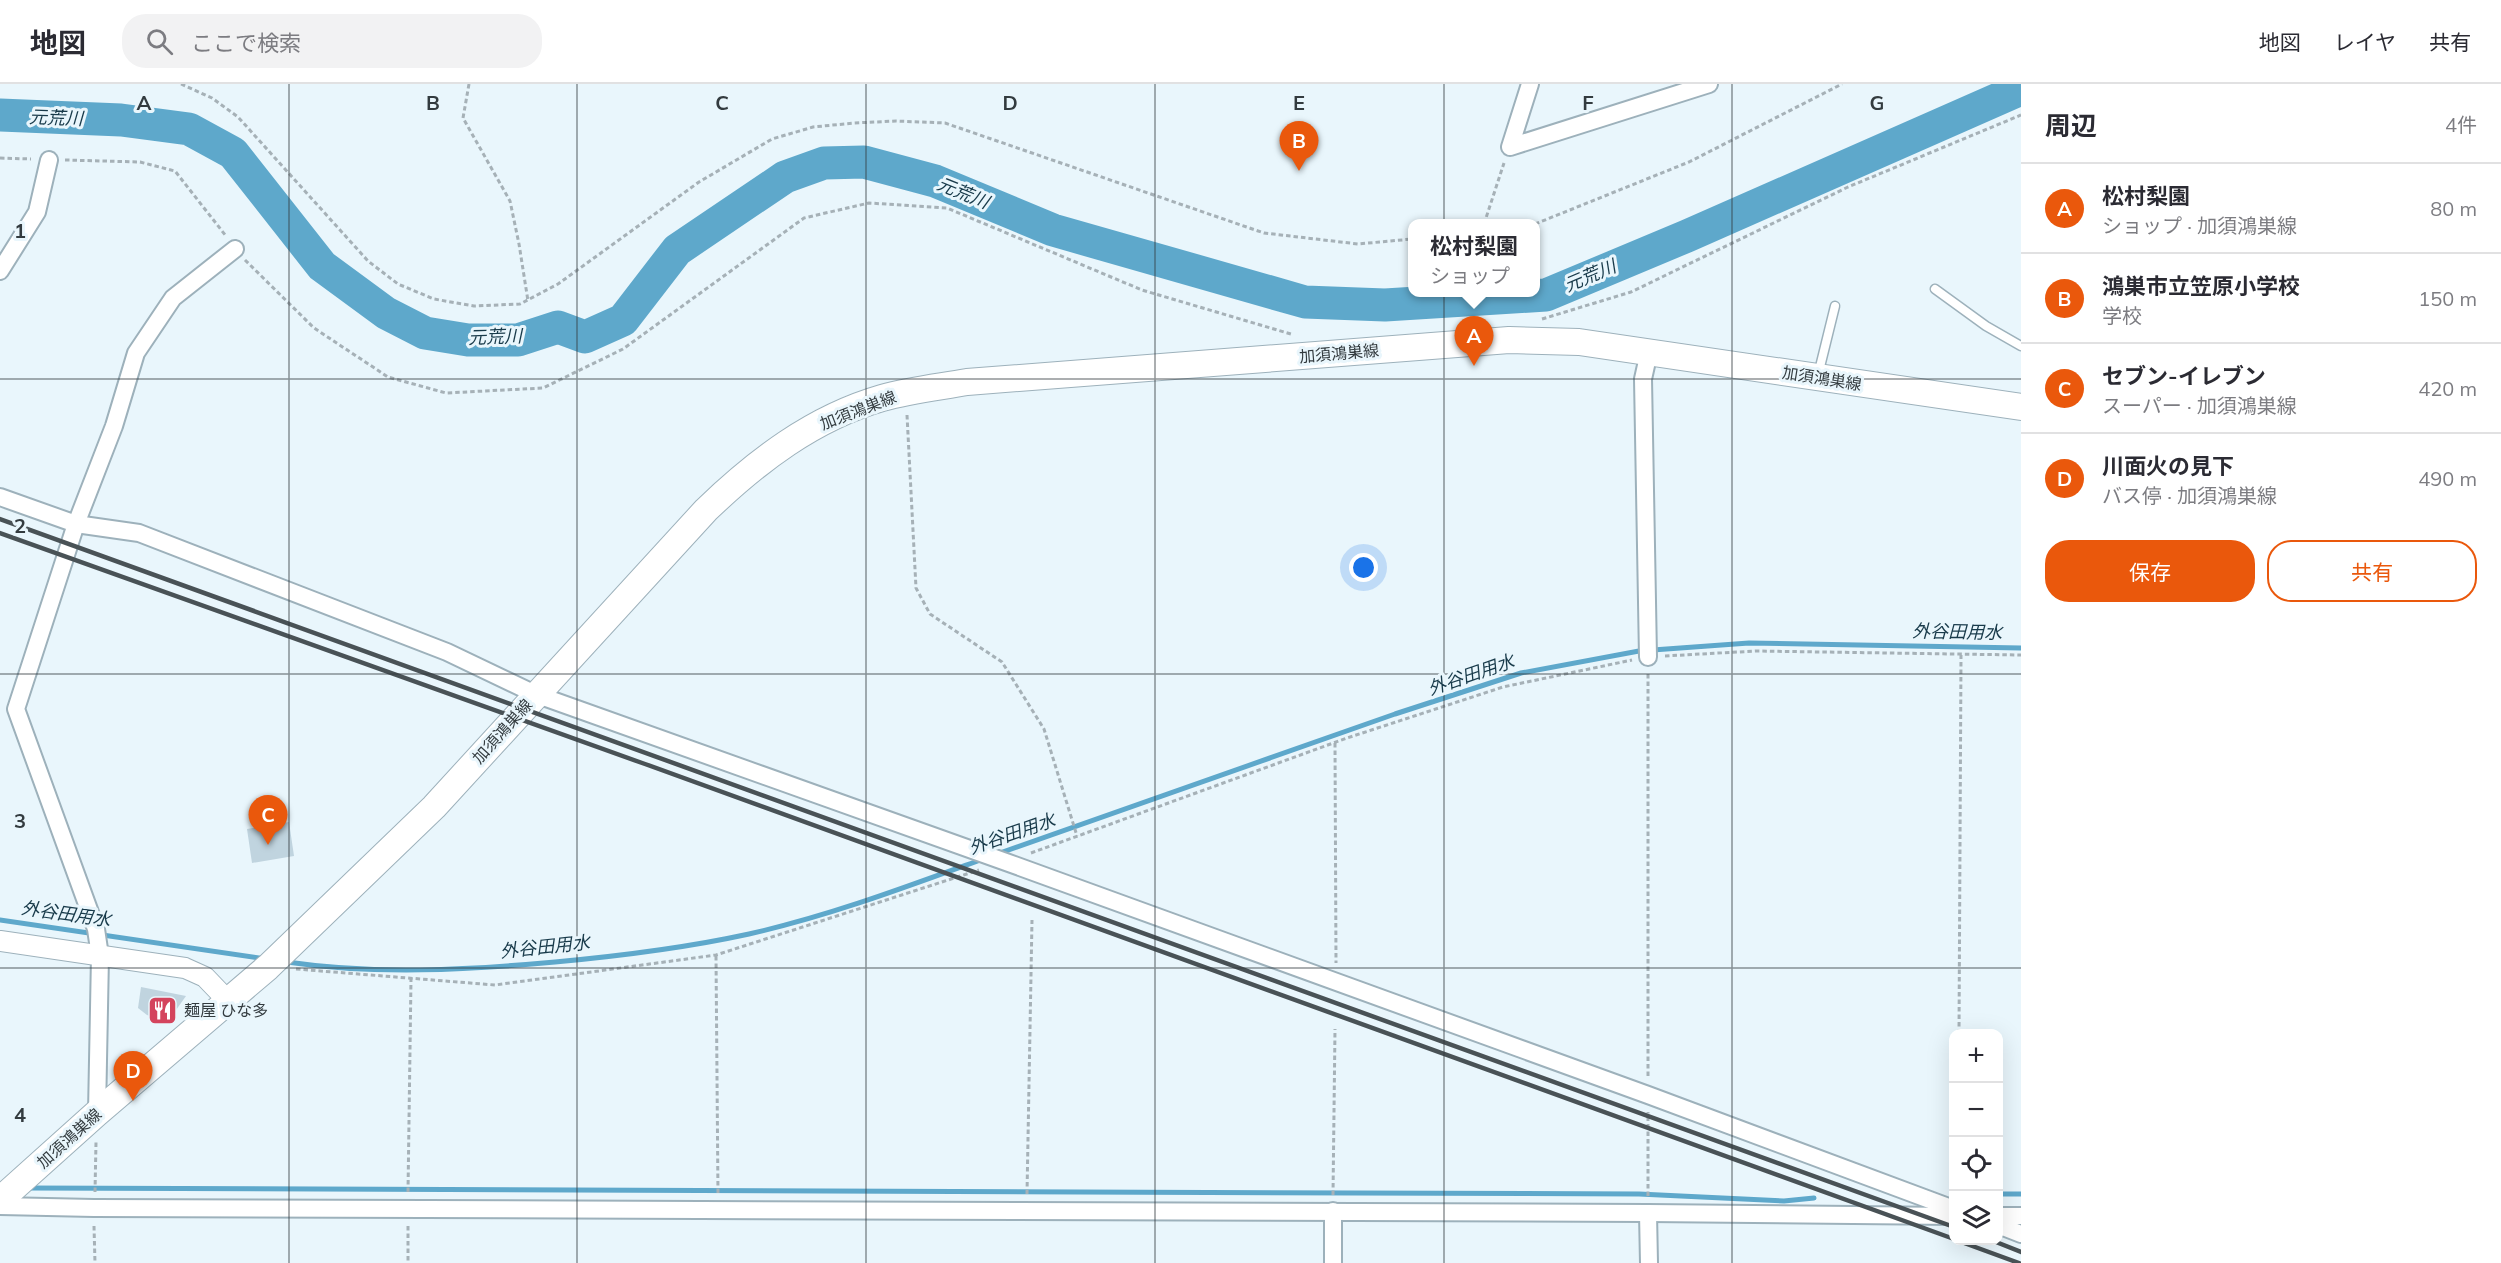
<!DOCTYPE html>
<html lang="ja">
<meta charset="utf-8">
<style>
:root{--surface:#fff;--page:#f2f2f3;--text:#2b2b33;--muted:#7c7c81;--line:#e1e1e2;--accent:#ea580c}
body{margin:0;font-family:Mulish,"Noto Sans JP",sans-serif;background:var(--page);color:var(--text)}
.controls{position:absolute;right:18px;bottom:18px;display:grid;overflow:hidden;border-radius:12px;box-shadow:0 6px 24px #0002}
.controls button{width:54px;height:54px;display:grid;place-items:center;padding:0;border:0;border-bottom:2px solid var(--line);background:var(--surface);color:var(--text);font:30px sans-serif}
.you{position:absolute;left:1364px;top:484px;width:21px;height:21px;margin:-15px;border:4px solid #fff;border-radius:50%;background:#1a73e8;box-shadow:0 0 0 9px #1a73e833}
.badge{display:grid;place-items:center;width:39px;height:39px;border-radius:50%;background:var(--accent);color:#fff;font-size:20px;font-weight:700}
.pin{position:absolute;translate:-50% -50px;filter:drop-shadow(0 2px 3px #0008)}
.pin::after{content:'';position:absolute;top:32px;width:21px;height:18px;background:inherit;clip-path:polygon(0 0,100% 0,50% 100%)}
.popup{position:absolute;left:1408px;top:135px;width:132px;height:78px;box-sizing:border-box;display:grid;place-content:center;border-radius:12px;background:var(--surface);filter:drop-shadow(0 2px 4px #0005);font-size:20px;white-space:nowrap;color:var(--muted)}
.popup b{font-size:22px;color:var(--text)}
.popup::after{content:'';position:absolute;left:50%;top:100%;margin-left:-12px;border:12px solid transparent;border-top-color:var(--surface)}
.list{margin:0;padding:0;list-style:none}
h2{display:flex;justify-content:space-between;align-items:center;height:78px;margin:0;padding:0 24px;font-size:26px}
h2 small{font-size:20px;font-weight:400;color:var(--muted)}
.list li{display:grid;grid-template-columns:39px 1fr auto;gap:18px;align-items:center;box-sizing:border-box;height:90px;padding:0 24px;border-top:2px solid var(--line)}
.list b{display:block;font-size:22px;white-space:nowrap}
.list p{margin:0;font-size:20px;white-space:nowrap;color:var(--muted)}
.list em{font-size:20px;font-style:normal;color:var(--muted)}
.actions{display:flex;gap:12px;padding:18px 24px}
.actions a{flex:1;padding:14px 0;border:2px solid var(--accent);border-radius:24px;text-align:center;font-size:21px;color:var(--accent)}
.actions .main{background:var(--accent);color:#fff}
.icon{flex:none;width:33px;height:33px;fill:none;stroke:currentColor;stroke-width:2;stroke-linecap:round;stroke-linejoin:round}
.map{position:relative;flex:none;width:2021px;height:1179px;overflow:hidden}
header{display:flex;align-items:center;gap:36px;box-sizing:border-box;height:84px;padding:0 30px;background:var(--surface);border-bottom:2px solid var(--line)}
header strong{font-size:28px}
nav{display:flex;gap:33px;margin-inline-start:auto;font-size:21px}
.search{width:420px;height:54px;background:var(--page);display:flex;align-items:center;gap:15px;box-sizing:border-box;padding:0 21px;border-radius:24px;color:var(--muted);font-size:22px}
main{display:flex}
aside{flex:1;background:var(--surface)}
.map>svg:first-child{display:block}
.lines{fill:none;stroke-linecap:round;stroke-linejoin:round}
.stream{stroke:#5ea8cb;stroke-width:5}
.river{stroke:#5ea8cb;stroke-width:33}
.building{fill:#c0d4df}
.service-casing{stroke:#9db1bb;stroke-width:11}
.minor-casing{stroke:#9db1bb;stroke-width:20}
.tertiary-casing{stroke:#9db1bb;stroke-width:22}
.primary-casing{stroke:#9db1bb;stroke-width:28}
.path{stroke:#a6b1b7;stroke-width:3;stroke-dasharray:4.5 3;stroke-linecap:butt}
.service{stroke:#fff;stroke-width:8}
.minor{stroke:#fff;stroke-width:16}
.tertiary{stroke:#fff;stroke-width:20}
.primary{stroke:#fff;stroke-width:26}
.rail{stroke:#495256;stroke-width:4.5}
.grid{fill:none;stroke:#333b3f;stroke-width:1.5;stroke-opacity:0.55}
.labels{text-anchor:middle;stroke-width:6;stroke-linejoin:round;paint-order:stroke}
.street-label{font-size:16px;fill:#333b3f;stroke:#e9f6fc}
.poi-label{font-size:16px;fill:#333b3f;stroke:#e9f6fc;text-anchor:start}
.water-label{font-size:18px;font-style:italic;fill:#183a4a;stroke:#e9f6fc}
.grid-label{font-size:20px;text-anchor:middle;font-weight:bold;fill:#333b3f;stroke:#e9f6fc;stroke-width:6;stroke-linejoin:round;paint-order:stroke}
</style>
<header>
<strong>地図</strong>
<div class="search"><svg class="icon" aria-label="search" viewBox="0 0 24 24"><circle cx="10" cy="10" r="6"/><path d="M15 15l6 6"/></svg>ここで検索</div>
<nav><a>地図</a><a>レイヤ</a><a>共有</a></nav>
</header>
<main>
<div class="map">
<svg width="2021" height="1179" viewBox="0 0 2021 1179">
<rect width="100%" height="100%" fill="#e9f6fc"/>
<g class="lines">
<g class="stream">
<path d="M 997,770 L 1395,630 L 1521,589 L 1639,567 L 1749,559 L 2021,564"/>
<path d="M 0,836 L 266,875"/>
<path d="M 287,878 C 375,891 467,886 555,878 C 620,872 685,864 749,850 C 829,832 906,803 983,775"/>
<path d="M 26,1104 L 1639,1110 L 1784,1117 L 1814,1114"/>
<path d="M 1998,1110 L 2021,1110"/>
</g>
<path class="river" d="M 0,31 L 121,36 L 189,45 L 233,69 L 322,182 L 386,229 L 425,249 L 468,256 L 518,256 L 558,243 L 585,253 L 623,236 L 677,166 L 785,93 L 824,79 L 864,78 L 935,97 L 1053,146 L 1305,218 L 1385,221 L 1546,211 L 1687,152 L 2021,5"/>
</g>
<g class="building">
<path d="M 289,738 L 294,772 L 252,779 L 247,745 Z"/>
<path d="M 141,903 L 186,912 L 176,926 L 166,933 L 158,935 L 147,931 L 138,924 Z"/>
</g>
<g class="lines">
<defs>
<g id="service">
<path d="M 1935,205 L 1986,242 L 2021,262"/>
<path d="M 1818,291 L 1835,222"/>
</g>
<g id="minor">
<path d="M 1530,0 L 1510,63 L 1709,0"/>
<path d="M 0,187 L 37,128 L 49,76"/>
<path d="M 0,413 L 76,440 L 139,449 L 447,568 L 535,610 L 1006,778 L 1648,1011 L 1954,1125"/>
<path d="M 1648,573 L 1643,295 L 1649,268"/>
<path d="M 97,1029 L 100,872 L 96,845 L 16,625 L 76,440 L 114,342 L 136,269 L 173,214 L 235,165"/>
<path d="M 0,1122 L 94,1124 L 1648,1129 L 1954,1132"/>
<path d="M 1648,1129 L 1649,1179"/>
<path d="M 1998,1132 L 2021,1132"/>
<path d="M 1998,1141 L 2021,1150"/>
<path d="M 1333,1179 L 1333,1127"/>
</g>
<path id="tertiary" d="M 0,857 L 185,884 L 205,893 L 229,918"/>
<path id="primary" d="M 0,1116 L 97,1029 L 268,883 L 434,723 L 706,426 C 757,377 813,334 882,314 C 910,306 939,303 967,298 L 1509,256 L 1579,258 L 2021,323"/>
</defs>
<use href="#service" class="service-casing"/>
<use href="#minor" class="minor-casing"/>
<use href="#tertiary" class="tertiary-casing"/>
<use href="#primary" class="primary-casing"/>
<g class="path">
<path d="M 181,0 L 212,14 L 238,33 L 368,177 L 398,200 L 434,215 L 474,222 L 520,220 L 558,200 L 699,98 L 772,55 L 813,43 L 854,39 L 896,37 L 945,39 L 1264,149 L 1358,160 L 1412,155"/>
<path d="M 469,0 L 463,34 L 510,117 L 519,160 L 528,217"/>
<path d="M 0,74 L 31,75"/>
<path d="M 65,76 L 140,78 L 175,87 L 226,152"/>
<path d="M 1484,140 L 1504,79"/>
<path d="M 1535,140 L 1689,78 L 1842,0"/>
<path d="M 245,176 L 314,244 L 388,293 L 446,309 L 543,304 L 623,265 L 804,134 L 869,119 L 947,124 L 1142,206 L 1291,250"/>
<path d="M 1542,235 L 1631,208 L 1848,103 L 2021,31"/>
<path d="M 907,331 L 916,504 L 930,530 L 1002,578 L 1044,645 L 1077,752"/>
<path d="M 1665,572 L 1756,567 L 2021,571"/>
<path d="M 1648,590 L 1648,995"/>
<path d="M 1335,659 L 1336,879"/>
<path d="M 1031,769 L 1347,654 L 1503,603 L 1632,576"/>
<path d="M 716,872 L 718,1111"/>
<path d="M 296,885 L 495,901 L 716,871 L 979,786"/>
<path d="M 1959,950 L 1961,571"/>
<path d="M 95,1108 L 96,1058"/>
<path d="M 408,1108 L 411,894"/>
<path d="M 1027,1110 L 1032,836"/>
<path d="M 1333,1111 L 1335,945"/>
<path d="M 1648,1112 L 1648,1028"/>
<path d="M 94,1142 L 95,1179"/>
<path d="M 408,1142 L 408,1179"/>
</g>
<use href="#service" class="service"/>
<use href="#minor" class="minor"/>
<use href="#tertiary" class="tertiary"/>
<use href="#primary" class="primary"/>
<g class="rail">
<path d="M 0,435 L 1954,1143"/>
<path d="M 0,449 L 645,680 L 1954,1155"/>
<path d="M 1956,1156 L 2019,1179"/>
<path d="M 1991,1156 L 2021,1168"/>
</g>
</g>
<path class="grid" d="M 289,0 L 289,1179M 577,0 L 577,1179M 866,0 L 866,1179M 1155,0 L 1155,1179M 1444,0 L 1444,1179M 1732,0 L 1732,1179M 0,295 L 2021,295M 0,590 L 2021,590M 0,884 L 2021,884"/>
<defs>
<symbol id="restaurant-square" viewBox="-11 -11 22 22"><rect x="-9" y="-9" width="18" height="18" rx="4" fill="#d4445d" stroke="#e9f6fc"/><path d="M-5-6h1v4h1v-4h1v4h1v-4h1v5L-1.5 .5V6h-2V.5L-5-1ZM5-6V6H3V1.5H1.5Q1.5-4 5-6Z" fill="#fff"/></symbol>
</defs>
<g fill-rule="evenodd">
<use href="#restaurant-square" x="146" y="910" width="33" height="33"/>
</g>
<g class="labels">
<g class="street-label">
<text transform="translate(1339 269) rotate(-5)" y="6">加須鴻巣線</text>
<text transform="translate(1822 294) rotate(9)" y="6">加須鴻巣線</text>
<text transform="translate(858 326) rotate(-21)" y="6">加須鴻巣線</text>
<text transform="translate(502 647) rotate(-48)" y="6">加須鴻巣線</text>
<text transform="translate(69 1054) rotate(-42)" y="6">加須鴻巣線</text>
</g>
<g class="poi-label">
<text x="184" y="932">麺屋 ひな多</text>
</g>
<g class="water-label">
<text transform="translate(56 34) rotate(2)" y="6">元荒川</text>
<text transform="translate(963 109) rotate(22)" y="6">元荒川</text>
<text transform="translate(1590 192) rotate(-23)" y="6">元荒川</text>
<text transform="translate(495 253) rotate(-2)" y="6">元荒川</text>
<text transform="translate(1957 548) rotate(1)" y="6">外谷田用水</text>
<text transform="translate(1471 591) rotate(-19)" y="6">外谷田用水</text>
<text transform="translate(1012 750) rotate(-19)" y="6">外谷田用水</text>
<text transform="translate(66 830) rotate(8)" y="6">外谷田用水</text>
<text transform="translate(545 863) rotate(-6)" y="6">外谷田用水</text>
</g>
</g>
<g class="grid-label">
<text x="144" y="26">A</text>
<text x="433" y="26">B</text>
<text x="722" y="26">C</text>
<text x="1010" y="26">D</text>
<text x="1299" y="26">E</text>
<text x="1588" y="26">F</text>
<text x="1877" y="26">G</text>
<text x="20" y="154">1</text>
<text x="20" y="449">2</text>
<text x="20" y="744">3</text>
<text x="20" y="1038">4</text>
</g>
</svg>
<div class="controls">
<button>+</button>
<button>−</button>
<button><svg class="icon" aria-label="locate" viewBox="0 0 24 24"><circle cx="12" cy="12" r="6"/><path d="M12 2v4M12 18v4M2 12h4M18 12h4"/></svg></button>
<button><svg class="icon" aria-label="layers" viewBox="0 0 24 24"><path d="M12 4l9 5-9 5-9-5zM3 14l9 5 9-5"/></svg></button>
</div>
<div class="you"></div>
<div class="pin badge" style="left:1474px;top:282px">A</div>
<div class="popup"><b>松村梨園</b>ショップ</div>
<div class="pin badge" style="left:1299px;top:87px">B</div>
<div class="pin badge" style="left:268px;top:761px">C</div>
<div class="pin badge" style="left:133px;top:1017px">D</div>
</div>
<aside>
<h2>周辺<small>4件</small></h2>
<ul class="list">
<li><span class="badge">A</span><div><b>松村梨園</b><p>ショップ · 加須鴻巣線</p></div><em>80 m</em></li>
<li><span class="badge">B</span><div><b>鴻巣市立笠原小学校</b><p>学校</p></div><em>150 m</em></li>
<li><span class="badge">C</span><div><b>セブン-イレブン</b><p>スーパー · 加須鴻巣線</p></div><em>420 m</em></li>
<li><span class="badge">D</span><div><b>川面火の見下</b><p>バス停 · 加須鴻巣線</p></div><em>490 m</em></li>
</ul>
<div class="actions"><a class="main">保存</a><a>共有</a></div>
</aside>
</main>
